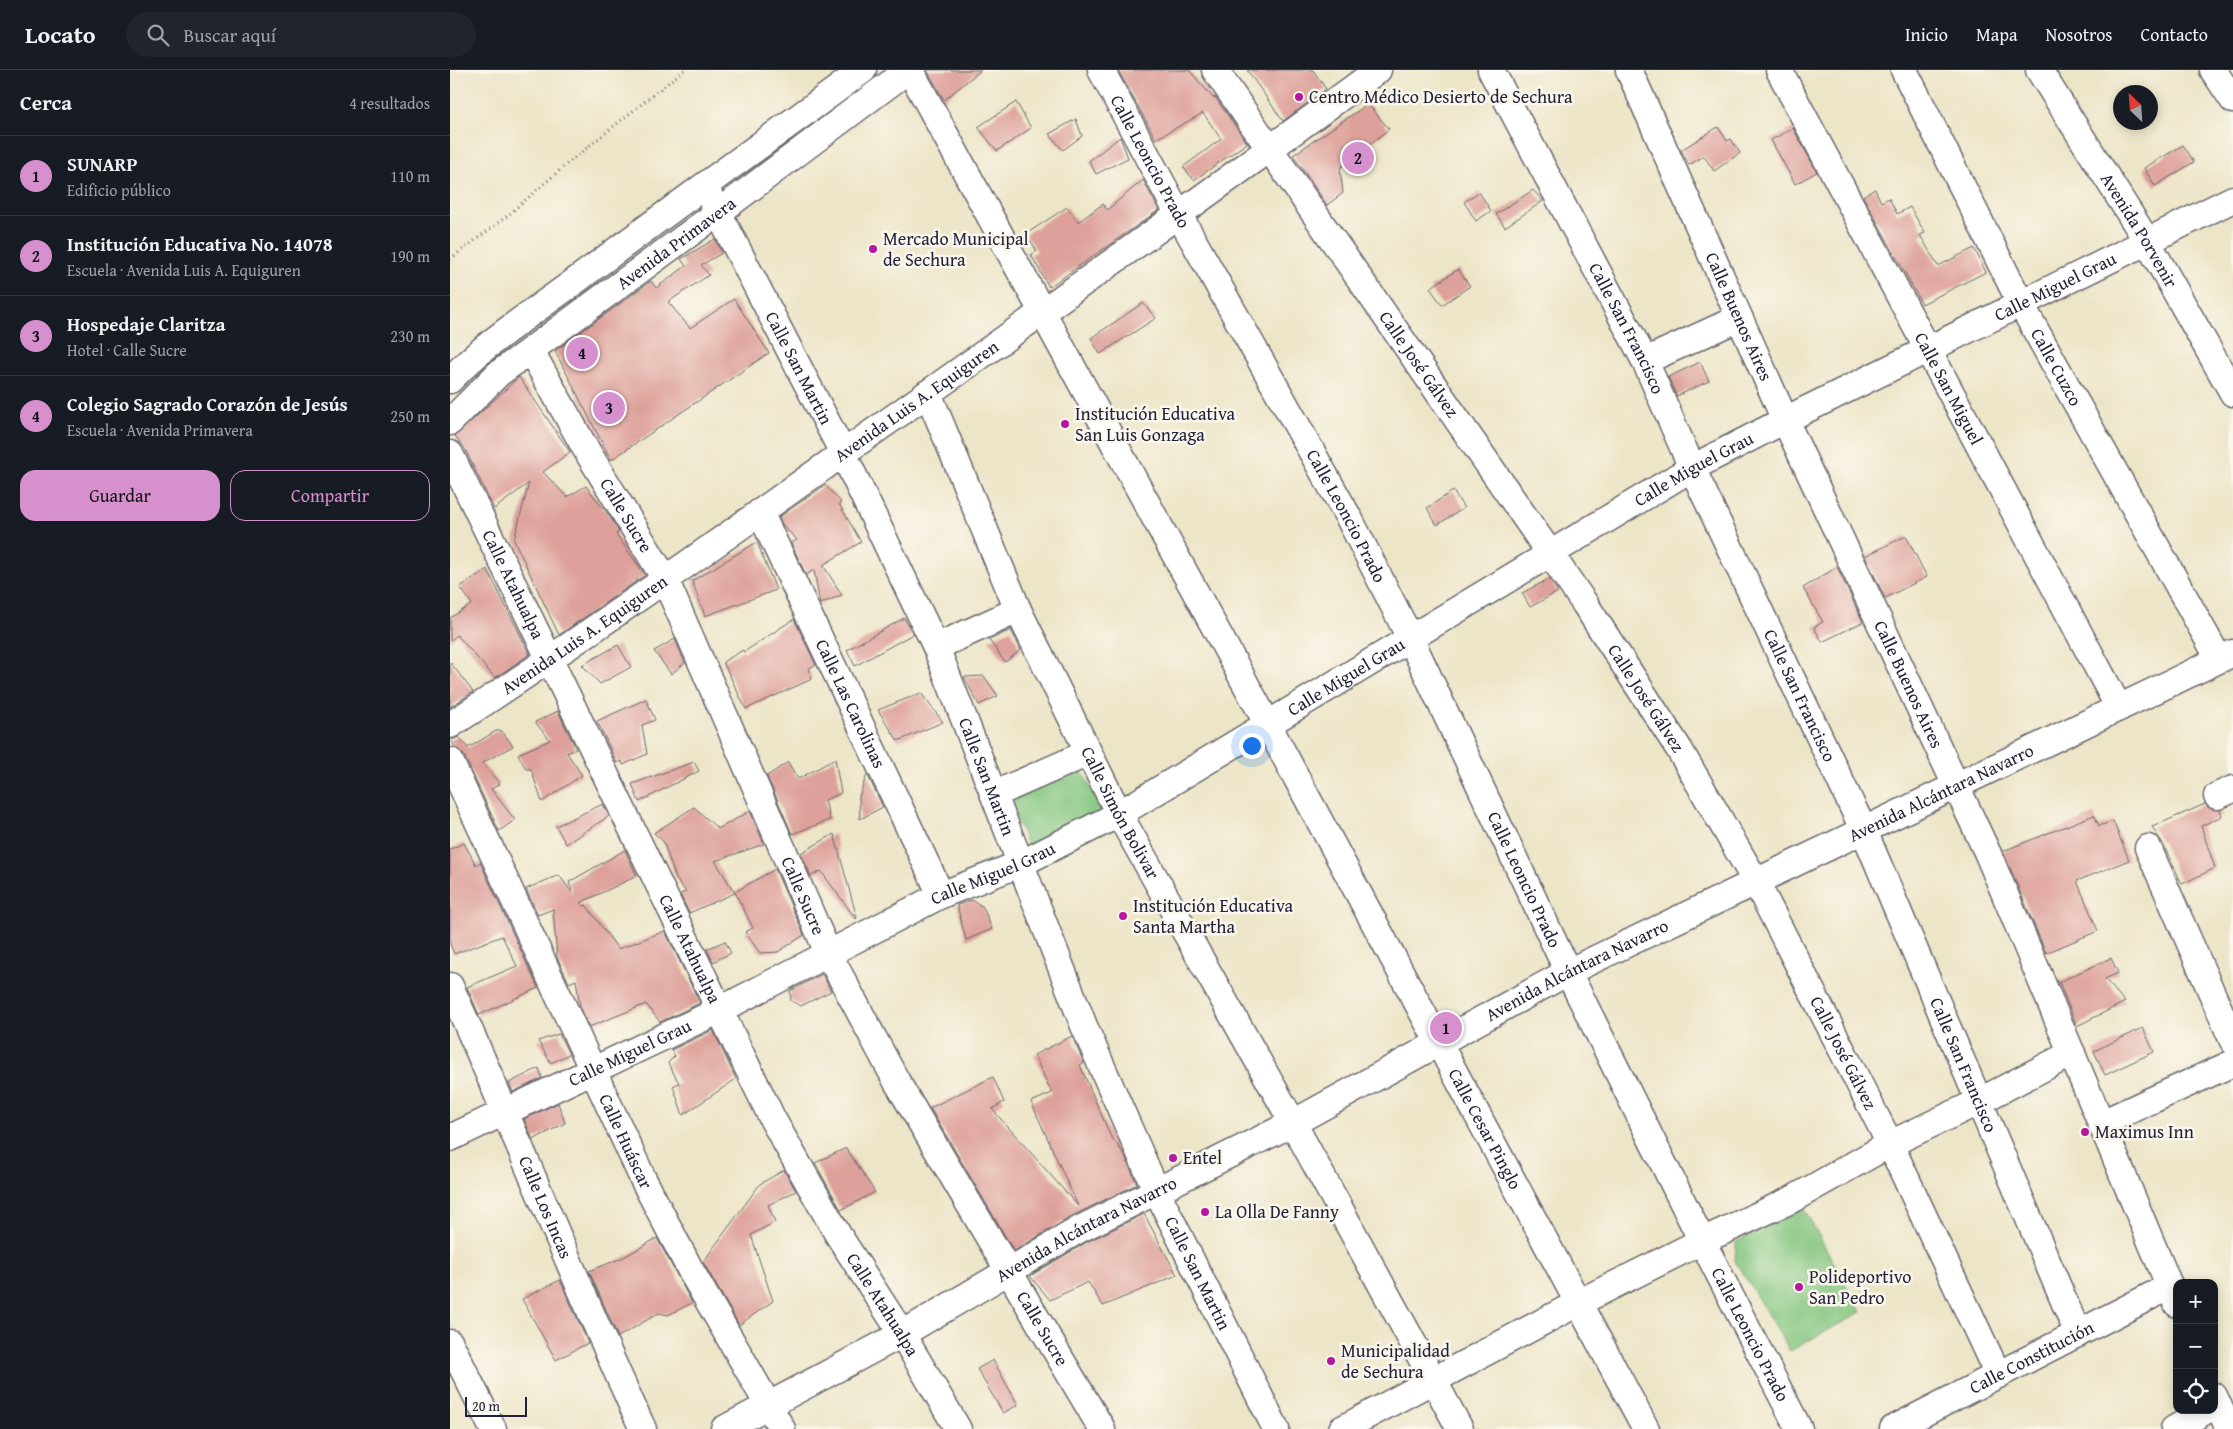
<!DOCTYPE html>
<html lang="es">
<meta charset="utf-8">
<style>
:root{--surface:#171b24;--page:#20242c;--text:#f1f3f6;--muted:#9ea1a6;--line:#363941;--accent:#d690ce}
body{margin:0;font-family:"Gentium Book Plus",serif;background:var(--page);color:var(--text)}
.controls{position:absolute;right:15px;bottom:15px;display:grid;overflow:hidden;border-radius:10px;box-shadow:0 2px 12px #0003}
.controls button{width:45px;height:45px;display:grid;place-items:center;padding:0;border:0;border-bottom:1px solid var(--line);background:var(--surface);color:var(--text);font:25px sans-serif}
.compass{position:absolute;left:1663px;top:15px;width:45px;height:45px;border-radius:50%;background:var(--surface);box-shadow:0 2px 12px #0003;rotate:335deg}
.scale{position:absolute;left:15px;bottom:12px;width:62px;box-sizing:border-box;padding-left:5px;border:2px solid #22223b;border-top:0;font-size:14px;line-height:18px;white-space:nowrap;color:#22223b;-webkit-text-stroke:4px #fbf7ec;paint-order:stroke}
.you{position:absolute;left:801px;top:675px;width:18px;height:18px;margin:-12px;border:4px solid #fff;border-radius:50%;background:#1a73e8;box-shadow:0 0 0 8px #1a73e833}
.badge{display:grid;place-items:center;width:32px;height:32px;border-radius:50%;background:var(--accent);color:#111;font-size:16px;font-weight:700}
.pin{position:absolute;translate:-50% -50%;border:2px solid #fff;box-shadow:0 1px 5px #0006}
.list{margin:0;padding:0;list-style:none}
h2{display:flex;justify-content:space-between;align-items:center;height:65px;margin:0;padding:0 20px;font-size:21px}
h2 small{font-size:16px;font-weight:400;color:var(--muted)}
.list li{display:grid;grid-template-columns:32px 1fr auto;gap:15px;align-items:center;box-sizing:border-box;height:80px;padding:0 20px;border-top:1px solid var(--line)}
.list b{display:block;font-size:19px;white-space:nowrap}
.list p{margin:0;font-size:16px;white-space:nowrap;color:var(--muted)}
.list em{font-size:16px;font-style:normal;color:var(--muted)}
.actions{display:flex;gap:10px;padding:15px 20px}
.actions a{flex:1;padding:11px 0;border:1px solid var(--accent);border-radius:15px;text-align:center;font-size:18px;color:var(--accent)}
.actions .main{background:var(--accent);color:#111}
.icon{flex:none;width:28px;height:28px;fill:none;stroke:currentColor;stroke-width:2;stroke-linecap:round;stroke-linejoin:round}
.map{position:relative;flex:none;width:1783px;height:1359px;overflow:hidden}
header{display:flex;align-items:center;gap:30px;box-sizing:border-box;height:70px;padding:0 25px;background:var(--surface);border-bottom:1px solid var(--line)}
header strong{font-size:24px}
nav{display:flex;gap:28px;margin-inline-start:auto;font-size:18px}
.search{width:350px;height:45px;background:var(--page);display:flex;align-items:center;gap:12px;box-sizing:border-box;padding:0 18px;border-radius:28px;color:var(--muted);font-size:19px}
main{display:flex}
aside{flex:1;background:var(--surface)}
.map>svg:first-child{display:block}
.green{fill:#82c57e;stroke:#52745c}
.building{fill:#dda09a}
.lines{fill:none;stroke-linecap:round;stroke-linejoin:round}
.minor-casing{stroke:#69666c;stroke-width:29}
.path{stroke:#69666c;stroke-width:3;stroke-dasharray:1 4;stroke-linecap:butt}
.minor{stroke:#fff;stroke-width:26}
.poi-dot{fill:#b5179e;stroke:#fbf7ec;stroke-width:2}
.labels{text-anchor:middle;stroke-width:5;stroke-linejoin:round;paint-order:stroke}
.poi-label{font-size:18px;fill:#22223b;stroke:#fbf7ec;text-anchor:start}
.street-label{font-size:18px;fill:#22223b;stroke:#fbf7ec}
</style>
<header>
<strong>Locato</strong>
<div class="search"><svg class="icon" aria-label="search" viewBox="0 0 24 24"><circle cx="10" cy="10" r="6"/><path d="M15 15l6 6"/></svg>Buscar aquí</div>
<nav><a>Inicio</a><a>Mapa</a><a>Nosotros</a><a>Contacto</a></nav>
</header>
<main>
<aside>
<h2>Cerca<small>4 resultados</small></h2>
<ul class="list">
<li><span class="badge">1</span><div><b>SUNARP</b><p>Edificio público</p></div><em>110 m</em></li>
<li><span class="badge">2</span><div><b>Institución Educativa No. 14078</b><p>Escuela · Avenida Luis A. Equiguren</p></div><em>190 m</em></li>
<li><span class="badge">3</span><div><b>Hospedaje Claritza</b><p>Hotel · Calle Sucre</p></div><em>230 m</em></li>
<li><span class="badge">4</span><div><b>Colegio Sagrado Corazón de Jesús</b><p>Escuela · Avenida Primavera</p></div><em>250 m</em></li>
</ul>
<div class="actions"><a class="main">Guardar</a><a>Compartir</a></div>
</aside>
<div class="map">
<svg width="1783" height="1359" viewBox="0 0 1783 1359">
<rect width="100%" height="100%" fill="#fbf7ec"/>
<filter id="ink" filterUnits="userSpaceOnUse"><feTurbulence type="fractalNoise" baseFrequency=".02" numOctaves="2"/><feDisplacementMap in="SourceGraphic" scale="10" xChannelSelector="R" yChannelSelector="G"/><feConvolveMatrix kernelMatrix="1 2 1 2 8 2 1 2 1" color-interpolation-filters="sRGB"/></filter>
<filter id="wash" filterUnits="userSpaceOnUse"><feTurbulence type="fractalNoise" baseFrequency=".0096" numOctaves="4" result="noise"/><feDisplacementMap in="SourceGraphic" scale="20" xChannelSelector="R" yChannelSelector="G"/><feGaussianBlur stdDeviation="1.12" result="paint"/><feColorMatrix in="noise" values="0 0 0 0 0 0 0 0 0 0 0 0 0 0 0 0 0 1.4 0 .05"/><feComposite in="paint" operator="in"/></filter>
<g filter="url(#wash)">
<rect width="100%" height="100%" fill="#ece5c7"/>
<g class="green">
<path d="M 630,698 L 654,743 L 580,782 L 559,731 Z"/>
<path d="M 1352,1135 L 1411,1242 L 1340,1281 L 1285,1191 L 1286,1172 Z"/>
</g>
<g id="blocks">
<g class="building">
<path d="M 477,0 L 531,0 L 494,30 Z"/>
<path d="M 668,0 L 739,0 L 763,28 L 765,27 L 797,73 L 744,110 L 733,97 L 771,69 L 753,43 L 706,69 Z"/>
<path d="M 797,0 L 863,0 L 876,19 L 833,51 Z"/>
<path d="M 566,32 L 581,58 L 547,81 L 528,57 Z"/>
<path d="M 918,34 L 939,59 L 890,98 L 893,123 L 877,135 L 843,85 Z"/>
<path d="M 626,49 L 632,66 L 613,80 L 599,64 Z"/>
<path d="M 1268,57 L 1277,71 L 1281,69 L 1290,83 L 1264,101 L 1254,86 L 1239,95 L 1231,80 Z"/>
<path d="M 1343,58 L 1367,102 L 1345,114 L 1321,70 Z"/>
<path d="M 670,67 L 678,88 L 646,104 L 639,91 Z"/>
<path d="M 1733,75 L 1744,92 L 1705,116 L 1694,98 Z"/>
<path d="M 693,110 L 709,140 L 599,217 L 581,185 L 587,181 L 576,164 L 617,137 L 628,152 L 653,134 L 657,140 Z"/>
<path d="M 1425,119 L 1431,132 L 1439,128 L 1447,144 L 1460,137 L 1475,163 L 1470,165 L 1488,196 L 1524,178 L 1536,202 L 1472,234 L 1413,126 Z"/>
<path d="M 1083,120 L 1093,131 L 1055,157 L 1046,144 Z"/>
<path d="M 1029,122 L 1041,141 L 1026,151 L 1014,132 Z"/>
<path d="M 265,169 L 272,183 L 251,195 L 259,205 L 218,232 L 240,258 L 284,229 L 319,283 L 161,390 L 105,281 L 201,211 L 206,218 L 236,196 L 231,189 Z"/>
<path d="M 1008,199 L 1020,216 L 992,235 L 980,218 Z"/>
<path d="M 693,233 L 706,248 L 650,284 L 641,268 Z"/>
<path d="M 1250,292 L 1259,311 L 1227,326 L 1218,307 Z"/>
<path d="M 69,307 L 120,382 L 93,402 L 117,427 L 136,416 L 158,444 L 169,462 L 166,464 L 195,505 L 109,565 L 64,470 L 79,413 L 44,439 L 14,377 L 5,366 Z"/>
<path d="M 375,415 L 391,432 L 389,434 L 411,472 L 373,495 L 392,525 L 370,534 L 364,500 L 356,505 L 341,473 L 347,470 L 332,454 L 329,447 Z"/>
<path d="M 1003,421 L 1014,438 L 987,455 L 977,438 Z"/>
<path d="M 1456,466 L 1477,507 L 1435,528 L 1415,486 Z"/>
<path d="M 307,472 L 326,520 L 255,546 L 242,511 Z"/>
<path d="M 1387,497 L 1413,552 L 1372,572 L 1364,557 L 1373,552 L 1353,518 Z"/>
<path d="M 37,499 L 80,584 L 45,608 L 7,565 L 0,571 L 0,548 L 22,534 L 10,517 Z"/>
<path d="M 1099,509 L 1108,522 L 1080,537 L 1072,523 Z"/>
<path d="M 454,548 L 463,564 L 405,596 L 397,580 Z"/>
<path d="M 344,549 L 366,595 L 359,598 L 362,609 L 296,639 L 273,592 L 293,580 L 294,582 Z"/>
<path d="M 561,560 L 571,580 L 555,592 L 539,570 Z"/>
<path d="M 225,569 L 235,593 L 221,604 L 204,581 Z"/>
<path d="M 168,575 L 181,597 L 150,614 L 132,595 Z"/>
<path d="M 0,592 L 23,622 L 0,637 Z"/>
<path d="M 534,606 L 548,626 L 529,635 L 514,607 Z"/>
<path d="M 471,623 L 493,652 L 448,671 L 428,640 Z"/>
<path d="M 196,629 L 205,650 L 192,655 L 197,684 L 173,695 L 172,691 L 167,693 L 147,651 Z"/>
<path d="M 108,641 L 126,679 L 117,683 L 132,705 L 92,732 L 81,699 L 76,699 L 68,684 L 100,670 L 85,652 Z"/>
<path d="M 46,661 L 52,661 L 63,676 L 32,693 L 50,714 L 41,719 L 65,750 L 49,761 L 14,685 L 5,677 L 1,670 L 9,667 L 18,678 Z"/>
<path d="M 385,689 L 391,723 L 375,730 L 380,750 L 342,764 L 317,706 L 338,692 L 348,709 Z"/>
<path d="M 244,692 L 249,701 L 189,732 L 182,714 Z"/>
<path d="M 417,704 L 433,737 L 410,749 L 409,727 Z"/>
<path d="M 153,734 L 159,746 L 116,774 L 106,756 Z"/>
<path d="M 1755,734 L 1759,738 L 1770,740 L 1772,746 L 1751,756 L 1765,798 L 1732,814 L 1712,772 L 1702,757 Z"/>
<path d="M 244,737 L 268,759 L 300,741 L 314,774 L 265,791 L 285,823 L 239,843 L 230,824 L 236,822 L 226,809 L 213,771 L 204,763 Z"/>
<path d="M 1644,745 L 1649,756 L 1663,751 L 1679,790 L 1627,811 L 1648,861 L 1596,883 L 1553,781 Z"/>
<path d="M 384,764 L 407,848 L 406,849 L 371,801 L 361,806 L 351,783 Z"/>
<path d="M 14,773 L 26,795 L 30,792 L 88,918 L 29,945 L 17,917 L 67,896 L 52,866 L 4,884 L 0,874 L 0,779 Z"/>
<path d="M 175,780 L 187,806 L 130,833 L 133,836 L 136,835 L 168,879 L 215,861 L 250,933 L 210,952 L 196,934 L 139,957 L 130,936 L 126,910 L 119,913 L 107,887 L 103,839 L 88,845 L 76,819 L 109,805 L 123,824 L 119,812 Z"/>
<path d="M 325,799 L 354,865 L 328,882 L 310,883 L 295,862 L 303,858 L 285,822 Z"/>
<path d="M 522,830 L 533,837 L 542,859 L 516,870 L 507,835 Z"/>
<path d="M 275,871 L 281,883 L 263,892 L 257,879 Z"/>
<path d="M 1661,888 L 1668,903 L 1655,909 L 1675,932 L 1627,956 L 1609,912 Z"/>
<path d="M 372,904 L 381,921 L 351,936 L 341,931 L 340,921 Z"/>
<path d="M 1693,958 L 1704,982 L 1655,1005 L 1644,981 Z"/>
<path d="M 263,960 L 286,1009 L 233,1045 L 223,1016 L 229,1013 L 218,993 L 225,986 L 221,980 Z"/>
<path d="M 109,964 L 119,984 L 101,993 L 88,971 Z"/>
<path d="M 622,966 L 634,993 L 630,995 L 660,1065 L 674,1084 L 687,1114 L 622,1146 L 564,1181 L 480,1038 L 543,1007 L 554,1032 L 542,1039 L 628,1136 L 581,1032 L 602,1023 L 584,985 Z"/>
<path d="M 89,998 L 92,1008 L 63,1022 L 59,1013 Z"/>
<path d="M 108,1033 L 115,1053 L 83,1070 L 74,1049 Z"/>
<path d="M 396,1078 L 425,1122 L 391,1140 L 365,1093 Z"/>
<path d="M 334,1100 L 346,1121 L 318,1135 L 325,1152 L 301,1165 L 323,1231 L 289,1255 L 253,1192 L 310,1114 Z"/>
<path d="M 694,1144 L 727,1205 L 653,1236 L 638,1212 L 600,1230 L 580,1206 L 637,1172 Z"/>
<path d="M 207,1168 L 242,1233 L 218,1245 L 209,1243 L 168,1267 L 139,1201 L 172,1188 Z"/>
<path d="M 110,1210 L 138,1273 L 106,1290 L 72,1229 Z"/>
<path d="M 543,1290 L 568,1335 L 553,1343 L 527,1299 Z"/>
</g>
</g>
</g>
<g filter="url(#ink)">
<use href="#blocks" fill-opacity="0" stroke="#69666c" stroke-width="1"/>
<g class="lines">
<defs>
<g id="minor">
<path id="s1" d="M 460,0 L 817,653 L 1196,1359"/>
<path id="s2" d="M 651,0 L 729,145 L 900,450 L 960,568 L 1118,902 L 1252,1171 L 1349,1359"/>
<path id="s3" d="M 765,0 L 1135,534 L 1229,679 L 1306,812 L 1440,1074 L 1548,1305"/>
<path id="s4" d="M 1041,0 L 1195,291 L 1242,398 L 1414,761 L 1628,1264"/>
<path id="s5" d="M 1179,0 L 1335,350 L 1538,784 L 1727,1234"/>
<path id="s6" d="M 1329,0 L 1669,638"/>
<path id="s7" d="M 1454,0 L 1571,234 L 1769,589"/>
<path id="s8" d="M 1589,0 L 1697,171 L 1783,323"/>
<path d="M 1763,0 L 1783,30"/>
<path id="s9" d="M 255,117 L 393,383 L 486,577 L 634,956 L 707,1122 L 826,1359"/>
<path id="s10" d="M 81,281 L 134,376 L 215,509 L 378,883 L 447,1012 L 652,1359"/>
<path d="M 1195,291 L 1289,248"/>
<path d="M 0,310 C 37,271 85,241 128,209 C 222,138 318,70 413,0"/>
<path id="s11" d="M 478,323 L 568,540 L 669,744 L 843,1053 L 1010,1359"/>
<path id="s12" d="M 0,352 L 48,304 L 269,142 L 458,0"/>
<path id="s13" d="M 0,384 L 323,1050 L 387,1163 L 452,1264 L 508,1359"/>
<path id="s14" d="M 310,442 L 491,825"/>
<path d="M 486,577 L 568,540"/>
<path id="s15" d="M 0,655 C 136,567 267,473 399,379 C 576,254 753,128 928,0"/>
<path id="s16" d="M 0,691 L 193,1109 L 241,1201 L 332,1359"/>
<path d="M 545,724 L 638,683"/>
<path d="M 1767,726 L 1783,719"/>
<path d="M 1698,778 L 1783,971"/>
<path id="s17" d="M 0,916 C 66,1063 125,1213 193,1359"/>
<path d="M 1652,1053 L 1783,993"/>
<path id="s18" d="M 0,1068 L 268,941 L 491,825 L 572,793 L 669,744 L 1242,398 L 1335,350 L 1783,129"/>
<path d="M 0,1273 L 43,1359"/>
<path d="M 1764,1326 L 1779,1359"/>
<path id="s19" d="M 274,1359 L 452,1264 L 630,1159 L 843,1053 L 1118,902 L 1783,583"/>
<path d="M 892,1359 L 1128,1233 L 1252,1171 L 1341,1130 L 1440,1074 L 1530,1031 L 1622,983"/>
<path id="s20" d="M 1443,1359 L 1720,1216"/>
<path d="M 1724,1359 L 1757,1340"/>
</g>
</defs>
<use href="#minor" class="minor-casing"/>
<path class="path" d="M 0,189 L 56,147 L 118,93 L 234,0"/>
<use href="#minor" class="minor"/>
</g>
</g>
<g class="poi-dot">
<circle cx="849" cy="27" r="5"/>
<circle cx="423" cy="179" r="5"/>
<circle cx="615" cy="354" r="5"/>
<circle cx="673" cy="846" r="5"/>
<circle cx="1635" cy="1062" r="5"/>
<circle cx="723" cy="1088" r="5"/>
<circle cx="755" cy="1142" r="5"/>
<circle cx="1349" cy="1217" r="5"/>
<circle cx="881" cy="1291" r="5"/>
</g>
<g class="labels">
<g class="poi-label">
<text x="859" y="33">Centro Médico Desierto de Sechura</text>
<text x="433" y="175">Mercado Municipal<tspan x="433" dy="21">de Sechura</tspan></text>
<text x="625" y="350">Institución Educativa<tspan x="625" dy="21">San Luis Gonzaga</tspan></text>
<text x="683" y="842">Institución Educativa<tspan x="683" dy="21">Santa Martha</tspan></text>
<text x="1645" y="1068">Maximus Inn</text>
<text x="733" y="1094">Entel</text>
<text x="765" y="1148">La Olla De Fanny</text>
<text x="1359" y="1213">Polideportivo<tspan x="1359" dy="21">San Pedro</tspan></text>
<text x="891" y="1287">Municipalidad<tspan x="891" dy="21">de Sechura</tspan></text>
</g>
<g class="street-label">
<text dy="6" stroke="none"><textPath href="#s2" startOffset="104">Calle Leoncio Prado</textPath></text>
<text dy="6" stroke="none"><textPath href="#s8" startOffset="189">Avenida Porvenir</textPath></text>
<text dy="6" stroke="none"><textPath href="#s12" startOffset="289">Avenida Primavera</textPath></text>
<text dy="6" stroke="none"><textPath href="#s18" startOffset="1819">Calle Miguel Grau</textPath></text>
<text dy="6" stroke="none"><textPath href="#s5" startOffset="270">Calle Buenos Aires</textPath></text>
<text dy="6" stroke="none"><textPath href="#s4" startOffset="292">Calle San Francisco</textPath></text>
<text dy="6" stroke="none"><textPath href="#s3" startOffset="358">Calle José Gálvez</textPath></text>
<text dy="6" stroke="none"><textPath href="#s7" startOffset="334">Calle Cuzco</textPath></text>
<text dy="6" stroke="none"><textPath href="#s9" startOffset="204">Calle San Martin</textPath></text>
<text dy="6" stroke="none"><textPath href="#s6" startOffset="361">Calle San Miguel</textPath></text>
<text dy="6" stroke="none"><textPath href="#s15" startOffset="568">Avenida Luis A. Equiguren</textPath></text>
<text dy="6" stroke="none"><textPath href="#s18" startOffset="1414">Calle Miguel Grau</textPath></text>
<text dy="6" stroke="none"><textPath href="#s2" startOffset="509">Calle Leoncio Prado</textPath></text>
<text dy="6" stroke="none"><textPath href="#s10" startOffset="190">Calle Sucre</textPath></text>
<text dy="6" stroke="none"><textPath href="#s13" startOffset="145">Calle Atahualpa</textPath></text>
<text dy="6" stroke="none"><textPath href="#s15" startOffset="162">Avenida Luis A. Equiguren</textPath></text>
<text dy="6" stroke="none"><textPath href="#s18" startOffset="1009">Calle Miguel Grau</textPath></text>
<text dy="6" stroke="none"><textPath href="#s5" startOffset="675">Calle Buenos Aires</textPath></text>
<text dy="6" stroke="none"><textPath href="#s4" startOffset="698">Calle San Francisco</textPath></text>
<text dy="6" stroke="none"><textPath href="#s3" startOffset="762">Calle José Gálvez</textPath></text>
<text dy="6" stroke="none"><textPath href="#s14" startOffset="212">Calle Las Carolinas</textPath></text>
<text dy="6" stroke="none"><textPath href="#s9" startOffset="654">Calle San Martin</textPath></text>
<text dy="6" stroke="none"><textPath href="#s19" startOffset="1374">Avenida Alcántara Navarro</textPath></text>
<text dy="6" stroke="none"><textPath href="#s11" startOffset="462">Calle Simón Bolivar</textPath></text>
<text dy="6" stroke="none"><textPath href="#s18" startOffset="604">Calle Miguel Grau</textPath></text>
<text dy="6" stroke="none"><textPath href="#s2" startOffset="914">Calle Leoncio Prado</textPath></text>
<text dy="6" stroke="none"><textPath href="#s10" startOffset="610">Calle Sucre</textPath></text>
<text dy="6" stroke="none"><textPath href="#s13" startOffset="550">Calle Atahualpa</textPath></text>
<text dy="6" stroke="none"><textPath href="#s19" startOffset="969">Avenida Alcántara Navarro</textPath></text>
<text dy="6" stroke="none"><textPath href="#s18" startOffset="199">Calle Miguel Grau</textPath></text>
<text dy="6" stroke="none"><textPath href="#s3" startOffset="1168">Calle José Gálvez</textPath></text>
<text dy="6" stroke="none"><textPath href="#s4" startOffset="1102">Calle San Francisco</textPath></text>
<text dy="6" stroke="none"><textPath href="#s1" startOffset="1205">Calle Cesar Pinglo</textPath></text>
<text dy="6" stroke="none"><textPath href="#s16" startOffset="419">Calle Huáscar</textPath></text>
<text dy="6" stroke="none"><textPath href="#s17" startOffset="241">Calle Los Incas</textPath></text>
<text dy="6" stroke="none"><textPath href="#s19" startOffset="414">Avenida Alcántara Navarro</textPath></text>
<text dy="6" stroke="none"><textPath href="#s9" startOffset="1194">Calle San Martin</textPath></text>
<text dy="6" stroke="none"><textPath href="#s13" startOffset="955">Calle Atahualpa</textPath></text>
<text dy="6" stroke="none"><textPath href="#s10" startOffset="1105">Calle Sucre</textPath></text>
<text dy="6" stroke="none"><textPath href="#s2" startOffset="1422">Calle Leoncio Prado</textPath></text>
<text dy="6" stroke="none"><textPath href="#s20" startOffset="156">Calle Constitución</textPath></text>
</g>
</g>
</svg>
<div class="controls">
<button>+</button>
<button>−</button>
<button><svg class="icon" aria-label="locate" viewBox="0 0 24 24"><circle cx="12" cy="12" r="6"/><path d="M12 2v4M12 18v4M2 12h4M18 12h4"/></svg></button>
</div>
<svg class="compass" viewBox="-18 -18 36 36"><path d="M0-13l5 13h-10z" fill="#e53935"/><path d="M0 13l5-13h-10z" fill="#9ea1a6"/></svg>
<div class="scale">20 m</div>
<div class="you"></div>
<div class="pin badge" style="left:996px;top:958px">1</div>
<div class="pin badge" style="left:908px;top:88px">2</div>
<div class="pin badge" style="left:159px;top:338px">3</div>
<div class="pin badge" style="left:132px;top:283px">4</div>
</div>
</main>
